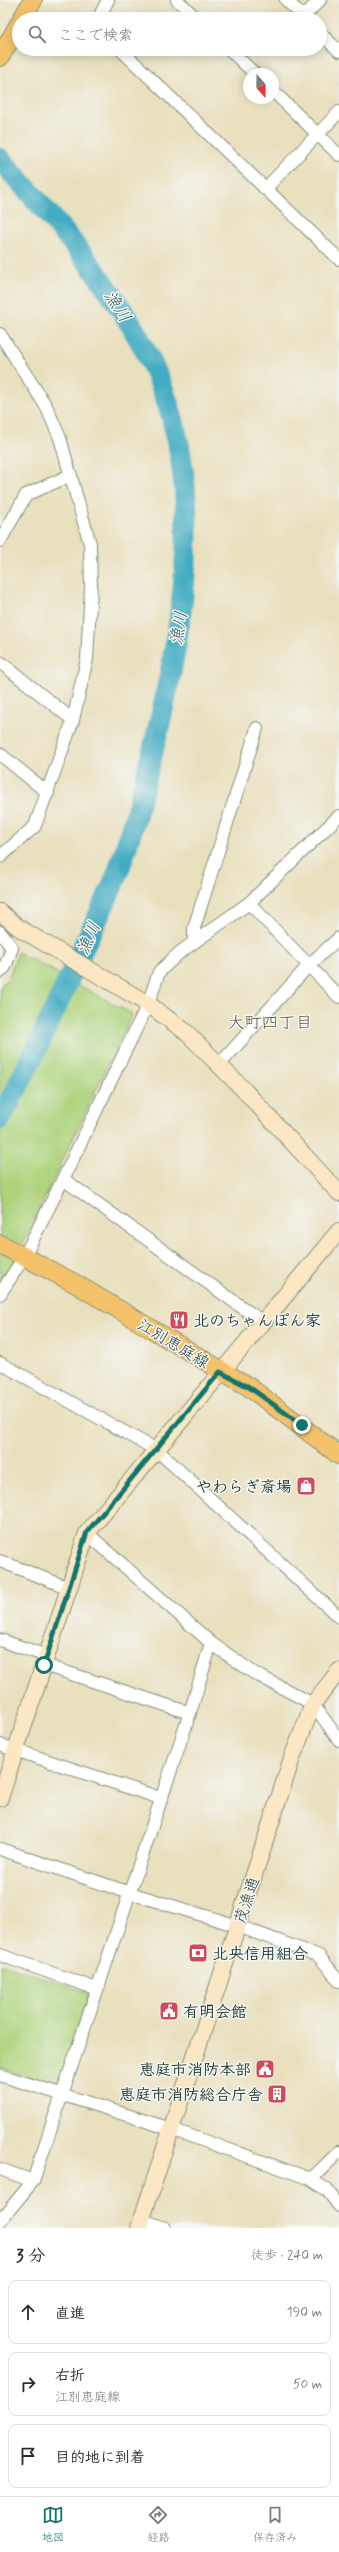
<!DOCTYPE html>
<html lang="ja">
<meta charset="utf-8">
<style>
:root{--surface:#fff;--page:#f7f7f7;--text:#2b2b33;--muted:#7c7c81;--line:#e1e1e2;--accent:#0f766e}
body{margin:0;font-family:Mynerve,"Klee One",sans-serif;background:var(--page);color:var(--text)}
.compass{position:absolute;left:243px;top:68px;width:36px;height:36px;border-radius:50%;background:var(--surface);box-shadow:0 2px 10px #0003;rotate:160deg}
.stop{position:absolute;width:12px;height:12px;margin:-9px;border:3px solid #0f766e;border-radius:50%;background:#fff}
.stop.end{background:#0f766e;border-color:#fff;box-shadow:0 1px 4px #0008}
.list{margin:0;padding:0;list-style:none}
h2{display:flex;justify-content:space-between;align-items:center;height:52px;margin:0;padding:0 16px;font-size:17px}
h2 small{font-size:13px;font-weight:400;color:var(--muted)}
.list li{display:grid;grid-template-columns:26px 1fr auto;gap:12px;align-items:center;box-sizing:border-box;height:64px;margin:0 8px 8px;padding:0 8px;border:1px solid var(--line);border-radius:8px}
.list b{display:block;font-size:15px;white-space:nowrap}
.list p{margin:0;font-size:13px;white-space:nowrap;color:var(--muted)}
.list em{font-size:13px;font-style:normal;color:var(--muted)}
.icon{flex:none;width:22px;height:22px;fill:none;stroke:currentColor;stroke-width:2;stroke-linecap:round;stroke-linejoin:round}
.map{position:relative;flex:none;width:339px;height:2228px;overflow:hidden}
.search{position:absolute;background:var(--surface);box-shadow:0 2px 10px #0003;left:12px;right:12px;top:12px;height:44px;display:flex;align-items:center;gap:10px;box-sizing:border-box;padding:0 14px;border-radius:22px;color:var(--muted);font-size:15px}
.sheet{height:268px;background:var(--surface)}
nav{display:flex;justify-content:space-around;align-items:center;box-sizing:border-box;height:56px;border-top:1px solid var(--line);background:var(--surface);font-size:11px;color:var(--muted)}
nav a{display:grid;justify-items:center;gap:2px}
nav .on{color:var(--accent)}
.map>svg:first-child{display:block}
.green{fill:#aed37c;stroke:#668858}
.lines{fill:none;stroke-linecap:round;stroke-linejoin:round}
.river{stroke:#42acc2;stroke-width:22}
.street-casing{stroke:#848e79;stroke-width:14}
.secondary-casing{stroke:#848e79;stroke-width:18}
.primary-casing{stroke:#848e79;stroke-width:20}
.street{stroke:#fff;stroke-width:12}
.secondary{stroke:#fbe7c3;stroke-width:16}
.primary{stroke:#f4c26a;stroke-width:18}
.route{stroke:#0f766e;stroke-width:5}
.labels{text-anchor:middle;stroke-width:3;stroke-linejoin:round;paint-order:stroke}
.poi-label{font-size:16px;font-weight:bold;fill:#1f3d34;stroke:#f6f6f2;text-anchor:start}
.street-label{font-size:16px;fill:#1f3d34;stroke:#f6f6f2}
.water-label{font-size:17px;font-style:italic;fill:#2a5e5f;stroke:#f6f6f2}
.neighbourhood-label{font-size:17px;fill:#605c46;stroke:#f6f6f2}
</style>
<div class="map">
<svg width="339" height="2228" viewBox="0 0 339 2228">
<rect width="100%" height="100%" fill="#f6f6f2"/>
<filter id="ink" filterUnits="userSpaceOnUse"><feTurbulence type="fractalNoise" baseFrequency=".025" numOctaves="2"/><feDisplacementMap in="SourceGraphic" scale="8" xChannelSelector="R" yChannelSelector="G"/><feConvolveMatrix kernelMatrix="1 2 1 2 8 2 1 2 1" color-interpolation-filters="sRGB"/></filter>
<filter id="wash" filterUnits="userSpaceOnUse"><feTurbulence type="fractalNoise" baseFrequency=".012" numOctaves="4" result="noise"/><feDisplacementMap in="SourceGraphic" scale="16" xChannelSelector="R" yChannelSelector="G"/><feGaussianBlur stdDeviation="0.9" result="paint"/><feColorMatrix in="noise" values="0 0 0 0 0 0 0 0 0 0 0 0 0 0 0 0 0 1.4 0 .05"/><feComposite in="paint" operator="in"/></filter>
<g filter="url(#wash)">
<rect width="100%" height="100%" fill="#e9e0be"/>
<g class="green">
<path d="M 18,952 L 132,1014 L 11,1269 L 0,1285 L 0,986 L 8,979 Z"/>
<path d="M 0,1963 L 89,1993 L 59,2087 L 0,2067 Z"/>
</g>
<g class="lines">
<path class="river" d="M 0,159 C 64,231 135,308 167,401 C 203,508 183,626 157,734 C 146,778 135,823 120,866 C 111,894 95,921 83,948 C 57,1005 31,1063 0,1119"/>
</g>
</g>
<g filter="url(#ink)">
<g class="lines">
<defs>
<g id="street">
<path d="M 177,0 L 197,19"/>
<path d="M 286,0 L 306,19"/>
<path d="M 303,17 L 320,0"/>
<path d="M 98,19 L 108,0"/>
<path d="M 320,33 L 339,51"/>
<path d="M 120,49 L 339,259"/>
<path d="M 229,49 L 255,74"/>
<path d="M 273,91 L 339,155"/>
<path d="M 265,189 L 339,112"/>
<path d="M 0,334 L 46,406 L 60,438 L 90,544 L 91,586 L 87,659 L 73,720"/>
<path d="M 0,541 L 26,495 L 71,475"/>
<path d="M 0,662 L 73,720 L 35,826 L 0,857"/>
<path d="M 0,754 L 48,793"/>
<path d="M 249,903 L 339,997"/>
<path d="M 0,932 L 12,948 L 5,967 L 0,972"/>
<path d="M 194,942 L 194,928 L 257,728"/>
<path d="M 219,1065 L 309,965 L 339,938"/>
<path d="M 63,1179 L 264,1323"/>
<path d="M 0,1294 L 24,1257 L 63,1179 L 148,1004 L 159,972 L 179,953 L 249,903 L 339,816"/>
<path d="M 0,1363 L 157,1450 L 339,1617"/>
<path d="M 87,1533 L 211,1643 L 254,1673 L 313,1704 L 339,1740"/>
<path d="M 0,1561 L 69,1588"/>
<path d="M 0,1640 L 47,1656"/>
<path d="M 44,1665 L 190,1713"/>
<path d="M 0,1745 L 160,1798"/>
<path d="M 0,1849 L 130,1893 L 238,1926 L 319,1956 L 339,1981"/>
<path d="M 0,1955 L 97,1989"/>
<path d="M 0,2075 L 171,2129 L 311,2179 L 327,2190 L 339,2206"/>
<path d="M 0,2169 L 33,2181"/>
<path d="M 311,2179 L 339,2152"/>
<path d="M 142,2220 L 165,2228"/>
<path d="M 0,2221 L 33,2181 L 190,1713 L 211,1643"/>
</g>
<g id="secondary">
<path d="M 0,912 L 19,928 L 148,1004 L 186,1032 L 242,1088 L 339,1193"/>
<path d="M 0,1798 L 87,1533 L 339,1231"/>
<path d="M 139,2228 L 292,1758 L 313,1704 L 339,1671"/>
</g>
<g id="primary">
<path d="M 22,19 L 33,0"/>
<path d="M 0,57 L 19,24"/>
<path d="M 0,1244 L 76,1284 L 249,1387 L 339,1455"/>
</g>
</defs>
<use href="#street" class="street-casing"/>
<use href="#secondary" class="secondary-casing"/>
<use href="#primary" class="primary-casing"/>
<use href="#street" class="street"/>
<use href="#secondary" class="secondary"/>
<use href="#primary" class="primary"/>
</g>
</g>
<g class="lines" filter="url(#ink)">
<path class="route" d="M 44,1665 L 87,1532 L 220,1372 L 249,1387 L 302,1425"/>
</g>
<defs>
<symbol id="restaurant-square" viewBox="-11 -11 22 22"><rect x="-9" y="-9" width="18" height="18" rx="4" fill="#d1495b" stroke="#f6f6f2"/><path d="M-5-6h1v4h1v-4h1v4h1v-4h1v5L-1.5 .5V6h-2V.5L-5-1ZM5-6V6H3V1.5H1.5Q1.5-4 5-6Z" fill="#fff"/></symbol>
<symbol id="shop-square" viewBox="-11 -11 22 22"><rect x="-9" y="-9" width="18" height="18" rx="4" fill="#d1495b" stroke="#f6f6f2"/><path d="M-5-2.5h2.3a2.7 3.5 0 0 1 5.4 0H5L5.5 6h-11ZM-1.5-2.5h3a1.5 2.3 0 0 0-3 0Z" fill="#fff"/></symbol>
<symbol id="bank-square" viewBox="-11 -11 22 22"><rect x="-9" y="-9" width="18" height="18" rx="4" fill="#d1495b" stroke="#f6f6f2"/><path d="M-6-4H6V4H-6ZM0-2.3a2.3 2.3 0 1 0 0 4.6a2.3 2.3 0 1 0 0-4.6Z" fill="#fff"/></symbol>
<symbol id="civic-square" viewBox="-11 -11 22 22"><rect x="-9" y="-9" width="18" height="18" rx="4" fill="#d1495b" stroke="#f6f6f2"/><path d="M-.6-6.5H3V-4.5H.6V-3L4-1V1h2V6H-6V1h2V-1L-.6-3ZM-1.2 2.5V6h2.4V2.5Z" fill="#fff"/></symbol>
<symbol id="building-square" viewBox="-11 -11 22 22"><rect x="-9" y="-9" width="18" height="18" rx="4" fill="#d1495b" stroke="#f6f6f2"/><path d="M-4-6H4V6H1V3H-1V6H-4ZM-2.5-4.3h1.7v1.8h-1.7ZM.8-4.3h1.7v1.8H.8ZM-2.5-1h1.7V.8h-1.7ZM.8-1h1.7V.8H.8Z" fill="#fff"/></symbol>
</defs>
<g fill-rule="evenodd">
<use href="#restaurant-square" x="168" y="1309" width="22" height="22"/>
<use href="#shop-square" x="295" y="1475" width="22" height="22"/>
<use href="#bank-square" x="187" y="1942" width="22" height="22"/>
<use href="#civic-square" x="158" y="2000" width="22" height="22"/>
<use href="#civic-square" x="254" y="2058" width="22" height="22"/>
<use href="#building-square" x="266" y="2083" width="22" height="22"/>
</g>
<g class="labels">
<g class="poi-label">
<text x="193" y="1326">北のちゃんぽん家</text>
<text x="292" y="1492" text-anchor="end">やわらぎ斎場</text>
<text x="212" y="1959">北央信用組合</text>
<text x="183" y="2017">有明会館</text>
<text x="251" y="2075" text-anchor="end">恵庭市消防本部</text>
<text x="263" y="2100" text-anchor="end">恵庭市消防総合庁舎</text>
</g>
<g class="street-label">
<text transform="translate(174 1343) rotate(31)" y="6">江別恵庭線</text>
<text transform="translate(246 1900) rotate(-72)" y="6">茂漁通</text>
</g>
<g class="water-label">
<text transform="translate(118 306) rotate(57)" y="6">漁川</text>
<text transform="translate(178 628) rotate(-81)" y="6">漁川</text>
<text transform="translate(88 938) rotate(-66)" y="6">漁川</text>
</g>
<g class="neighbourhood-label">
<text x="270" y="1028">大町四丁目</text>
</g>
</g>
</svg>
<svg class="compass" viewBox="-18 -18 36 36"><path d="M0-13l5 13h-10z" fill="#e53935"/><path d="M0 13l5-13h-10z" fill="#7c7c81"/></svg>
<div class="stop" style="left:44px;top:1665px"></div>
<div class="stop end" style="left:302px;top:1425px"></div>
<div class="search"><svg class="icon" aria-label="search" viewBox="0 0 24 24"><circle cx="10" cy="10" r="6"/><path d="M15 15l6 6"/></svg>ここで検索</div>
</div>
<section class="sheet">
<h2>3 分<small>徒歩 · 240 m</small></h2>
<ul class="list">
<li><svg class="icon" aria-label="ahead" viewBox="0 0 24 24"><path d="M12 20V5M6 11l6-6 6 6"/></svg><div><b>直進</b></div><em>190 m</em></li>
<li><svg class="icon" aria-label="right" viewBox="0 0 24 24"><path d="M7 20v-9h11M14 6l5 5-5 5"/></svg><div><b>右折</b><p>江別恵庭線</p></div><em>50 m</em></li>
<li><svg class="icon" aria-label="arrive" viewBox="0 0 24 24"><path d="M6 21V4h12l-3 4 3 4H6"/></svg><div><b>目的地に到着</b></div></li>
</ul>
</section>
<nav>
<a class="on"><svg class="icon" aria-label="map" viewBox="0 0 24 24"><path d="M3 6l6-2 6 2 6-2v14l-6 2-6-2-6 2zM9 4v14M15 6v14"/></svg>地図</a>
<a><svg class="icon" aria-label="directions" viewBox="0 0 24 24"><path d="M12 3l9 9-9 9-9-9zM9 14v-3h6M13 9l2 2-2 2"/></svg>経路</a>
<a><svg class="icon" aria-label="saved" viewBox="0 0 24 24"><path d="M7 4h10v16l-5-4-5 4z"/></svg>保存済み</a>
</nav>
